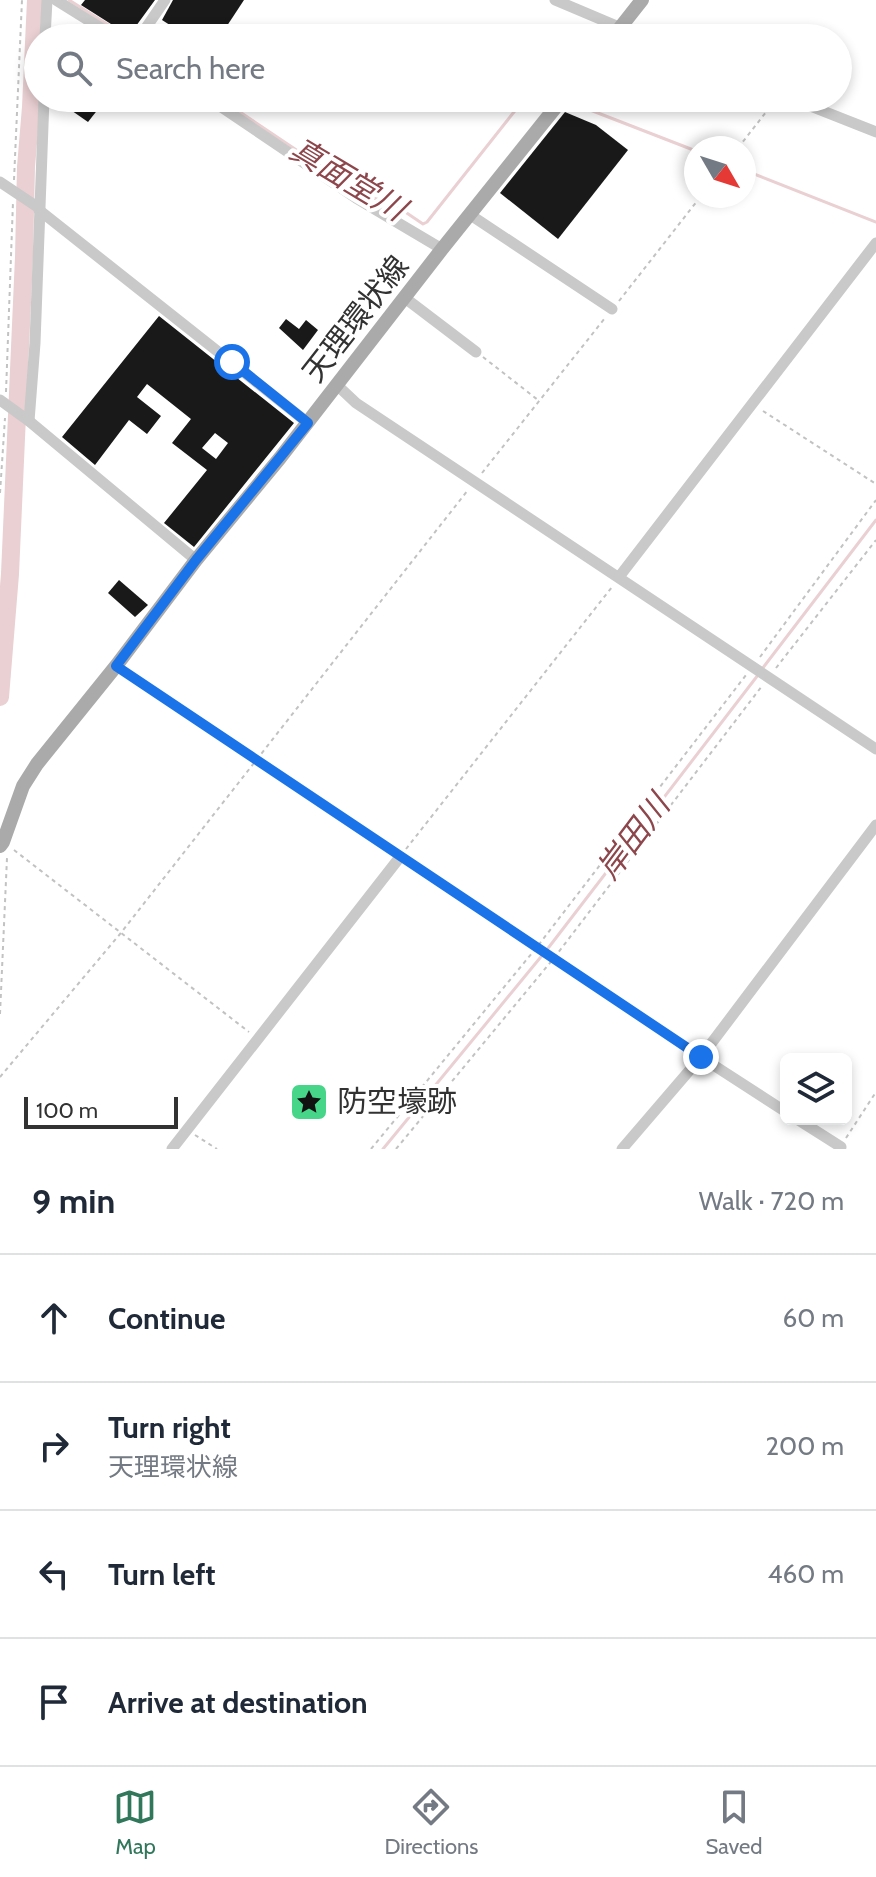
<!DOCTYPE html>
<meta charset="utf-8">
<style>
:root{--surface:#fff;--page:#f6f6f7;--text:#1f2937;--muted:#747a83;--line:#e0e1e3;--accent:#31775c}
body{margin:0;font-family:Cabin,"Noto Sans JP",sans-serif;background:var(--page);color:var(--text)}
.controls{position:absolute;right:24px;bottom:24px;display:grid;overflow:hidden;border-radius:12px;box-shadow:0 4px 12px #0003}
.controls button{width:72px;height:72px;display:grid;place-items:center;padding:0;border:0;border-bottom:2px solid var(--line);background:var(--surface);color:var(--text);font:40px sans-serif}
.compass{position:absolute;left:684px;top:136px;width:72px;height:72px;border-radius:50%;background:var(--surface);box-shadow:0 4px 12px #0003;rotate:129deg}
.scale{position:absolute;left:24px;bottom:20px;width:154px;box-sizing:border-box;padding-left:8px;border:4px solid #323232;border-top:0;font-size:22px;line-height:28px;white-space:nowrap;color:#323232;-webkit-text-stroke:6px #fff;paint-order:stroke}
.stop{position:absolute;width:24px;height:24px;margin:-18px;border:6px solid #1a73e8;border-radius:50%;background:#fff}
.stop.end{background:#1a73e8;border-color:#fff;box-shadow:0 2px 8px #0008}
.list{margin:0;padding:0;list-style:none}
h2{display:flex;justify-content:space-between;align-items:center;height:104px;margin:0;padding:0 32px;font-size:34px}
h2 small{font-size:26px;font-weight:400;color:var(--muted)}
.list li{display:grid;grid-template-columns:52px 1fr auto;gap:24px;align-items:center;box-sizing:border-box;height:128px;padding:0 32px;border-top:2px solid var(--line)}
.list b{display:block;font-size:30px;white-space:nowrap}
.list p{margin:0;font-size:26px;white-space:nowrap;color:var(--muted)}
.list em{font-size:26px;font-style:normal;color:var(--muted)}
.icon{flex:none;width:44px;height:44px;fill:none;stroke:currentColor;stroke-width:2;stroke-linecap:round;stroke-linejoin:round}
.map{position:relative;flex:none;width:876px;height:1149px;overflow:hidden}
.search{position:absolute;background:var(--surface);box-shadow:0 4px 12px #0003;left:24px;right:24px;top:24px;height:88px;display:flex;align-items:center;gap:20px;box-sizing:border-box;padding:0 28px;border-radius:44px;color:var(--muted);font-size:30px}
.sheet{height:616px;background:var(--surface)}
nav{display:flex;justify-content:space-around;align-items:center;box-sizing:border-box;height:112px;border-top:2px solid var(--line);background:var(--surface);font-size:22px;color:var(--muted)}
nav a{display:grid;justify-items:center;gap:4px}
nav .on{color:var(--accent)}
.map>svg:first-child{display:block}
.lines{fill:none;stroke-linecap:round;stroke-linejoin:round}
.stream{stroke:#ead0d2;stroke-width:3}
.river{stroke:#ead0d2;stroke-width:18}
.building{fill:#191919;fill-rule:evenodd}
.path{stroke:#c2c2c2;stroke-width:2;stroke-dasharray:4 4;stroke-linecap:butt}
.minor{stroke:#c9c9c9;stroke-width:11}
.major{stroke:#aaa;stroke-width:14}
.route{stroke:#1a73e8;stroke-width:10}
.labels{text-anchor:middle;stroke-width:8;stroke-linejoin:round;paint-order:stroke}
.street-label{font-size:30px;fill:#323232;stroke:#fff}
.poi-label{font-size:30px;fill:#323232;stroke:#fff;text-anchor:start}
.water-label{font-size:32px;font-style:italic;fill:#8d464b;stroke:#fff}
</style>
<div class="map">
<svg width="876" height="1149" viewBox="0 0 876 1149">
<rect width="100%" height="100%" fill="#fff"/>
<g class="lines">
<g class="stream">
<path d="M 69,0 L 129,38"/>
<path d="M 219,98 L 365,196 L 392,203 L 423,224 L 427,222 L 525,98"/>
<path d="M 567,101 L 696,151"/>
<path d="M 744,170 L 876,222"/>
<path d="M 0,639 L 5,639"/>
<path d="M 762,669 L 876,520"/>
<path d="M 383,1149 L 549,947 L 758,675"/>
</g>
<path class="river" d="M 0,697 L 10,574 L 24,257 L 26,167 L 31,107 L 36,0"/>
</g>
<g class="building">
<path d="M 85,0 L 155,0 L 128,37 L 122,31 L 81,5 Z"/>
<path d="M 173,0 L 244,0 L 219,38 L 190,38 L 162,20 Z"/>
<path d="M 71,98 L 85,98 L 99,108 L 88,122 L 65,106 Z"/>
<path d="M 565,112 L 596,125 L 628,150 L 558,239 L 500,193 Z"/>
<path d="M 159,316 L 294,423 L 194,547 L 164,523 L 207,470 L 172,443 L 191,419 L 147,384 L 137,397 L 161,416 L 147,434 L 129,420 L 95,465 L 62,437 ZM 215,433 L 228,443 L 216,459 L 202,448 Z"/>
<path d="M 286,319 L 299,329 L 306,320 L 318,330 L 303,350 L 279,328 Z"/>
<path d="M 119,580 L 148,605 L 135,617 L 108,593 Z"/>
</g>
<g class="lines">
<g class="path">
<path d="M 738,148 L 777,98"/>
<path d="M 14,180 L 22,0"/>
<path d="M 619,301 L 701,196"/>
<path d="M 483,357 L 538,400"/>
<path d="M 6,392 L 13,202"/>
<path d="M 763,411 L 876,484"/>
<path d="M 482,473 L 605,318"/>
<path d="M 0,493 L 5,418"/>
<path d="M 760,657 L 876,500"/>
<path d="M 776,668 L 876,540"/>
<path d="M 127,673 L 391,850"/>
<path d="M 406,849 L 612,587"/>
<path d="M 14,850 L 249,1032"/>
<path d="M 409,863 L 690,1050"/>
<path d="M 0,1014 L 7,858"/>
<path d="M 0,1077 L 120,934 L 468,490"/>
<path d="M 195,1135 L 217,1149"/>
<path d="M 846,1138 L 876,1092"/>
<path d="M 371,1149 L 537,947 L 746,675"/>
<path d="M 396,1149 L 554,958 L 762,686"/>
</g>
<g class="minor">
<path d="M 56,0 L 117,38"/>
<path d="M 555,0 L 645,38"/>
<path d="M 45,38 L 47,0"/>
<path d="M 139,38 L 165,0"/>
<path d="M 208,98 L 356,198 L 442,249"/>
<path d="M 790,98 L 876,132"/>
<path d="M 0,182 L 39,208"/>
<path d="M 39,210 L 308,423"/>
<path d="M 469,214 L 612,309"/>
<path d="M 405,298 L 476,352"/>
<path d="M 338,386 L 356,403 L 876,749"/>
<path d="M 0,400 L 29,421 L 196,560"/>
<path d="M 29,421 L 35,343 L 44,98"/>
<path d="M 619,577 L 876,243"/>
<path d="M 701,1057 L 786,1112"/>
<path d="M 797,1119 L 841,1147"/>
<path d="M 172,1149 L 400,857"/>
<path d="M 622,1149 L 701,1057 L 876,825"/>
</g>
<g class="major">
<path d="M 612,38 L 642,0"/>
<path d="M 0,846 L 3,842 L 23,786 L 37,764 L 116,666 L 196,560 L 280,458 L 442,249 L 563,98"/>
</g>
</g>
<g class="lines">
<path class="route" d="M 232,362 L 308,423 L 196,560 L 116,666 L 701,1057"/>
</g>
<defs>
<symbol id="sight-square" viewBox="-11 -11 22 22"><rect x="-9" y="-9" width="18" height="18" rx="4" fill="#47d689" stroke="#fff"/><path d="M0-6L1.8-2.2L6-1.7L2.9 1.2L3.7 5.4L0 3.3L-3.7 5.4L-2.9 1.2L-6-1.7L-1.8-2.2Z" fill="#111"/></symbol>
</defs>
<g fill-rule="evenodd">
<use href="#sight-square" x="287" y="1080" width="44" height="44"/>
</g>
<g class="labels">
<g class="street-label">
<text transform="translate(356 319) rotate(-52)" y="10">天理環状線</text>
</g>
<g class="poi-label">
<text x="337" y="1112">防空壕跡</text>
</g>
<g class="water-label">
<text transform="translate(348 179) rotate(31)" y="11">真面堂川</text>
<text transform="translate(633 837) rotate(-53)" y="11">岸田川</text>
</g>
</g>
</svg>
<div class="controls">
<button><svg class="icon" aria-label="layers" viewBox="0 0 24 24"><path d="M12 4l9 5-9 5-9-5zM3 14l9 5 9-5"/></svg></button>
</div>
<svg class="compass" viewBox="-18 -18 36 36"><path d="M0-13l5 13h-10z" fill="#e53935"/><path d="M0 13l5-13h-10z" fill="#747a83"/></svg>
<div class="scale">100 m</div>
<div class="stop" style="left:232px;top:362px"></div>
<div class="stop end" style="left:701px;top:1057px"></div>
<div class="search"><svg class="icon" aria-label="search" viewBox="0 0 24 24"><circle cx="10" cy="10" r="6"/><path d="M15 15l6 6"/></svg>Search here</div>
</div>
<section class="sheet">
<h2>9 min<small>Walk · 720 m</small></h2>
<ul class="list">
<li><svg class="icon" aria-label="ahead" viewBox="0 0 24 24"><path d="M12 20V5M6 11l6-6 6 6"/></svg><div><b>Continue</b></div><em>60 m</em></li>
<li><svg class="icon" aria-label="right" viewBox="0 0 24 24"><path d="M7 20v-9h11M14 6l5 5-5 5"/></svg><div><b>Turn right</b><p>天理環状線</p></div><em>200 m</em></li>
<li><svg class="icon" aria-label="left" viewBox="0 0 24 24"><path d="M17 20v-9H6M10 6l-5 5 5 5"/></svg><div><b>Turn left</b></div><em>460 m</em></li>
<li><svg class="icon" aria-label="arrive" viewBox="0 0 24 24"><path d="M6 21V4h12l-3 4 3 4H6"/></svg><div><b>Arrive at destination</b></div></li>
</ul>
</section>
<nav>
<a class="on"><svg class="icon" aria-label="map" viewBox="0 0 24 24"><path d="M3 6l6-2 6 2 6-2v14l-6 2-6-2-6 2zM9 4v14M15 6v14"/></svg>Map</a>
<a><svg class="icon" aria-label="directions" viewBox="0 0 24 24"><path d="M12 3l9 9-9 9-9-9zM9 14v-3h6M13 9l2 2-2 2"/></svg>Directions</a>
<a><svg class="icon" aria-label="saved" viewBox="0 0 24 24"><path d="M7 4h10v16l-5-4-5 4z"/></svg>Saved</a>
</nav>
